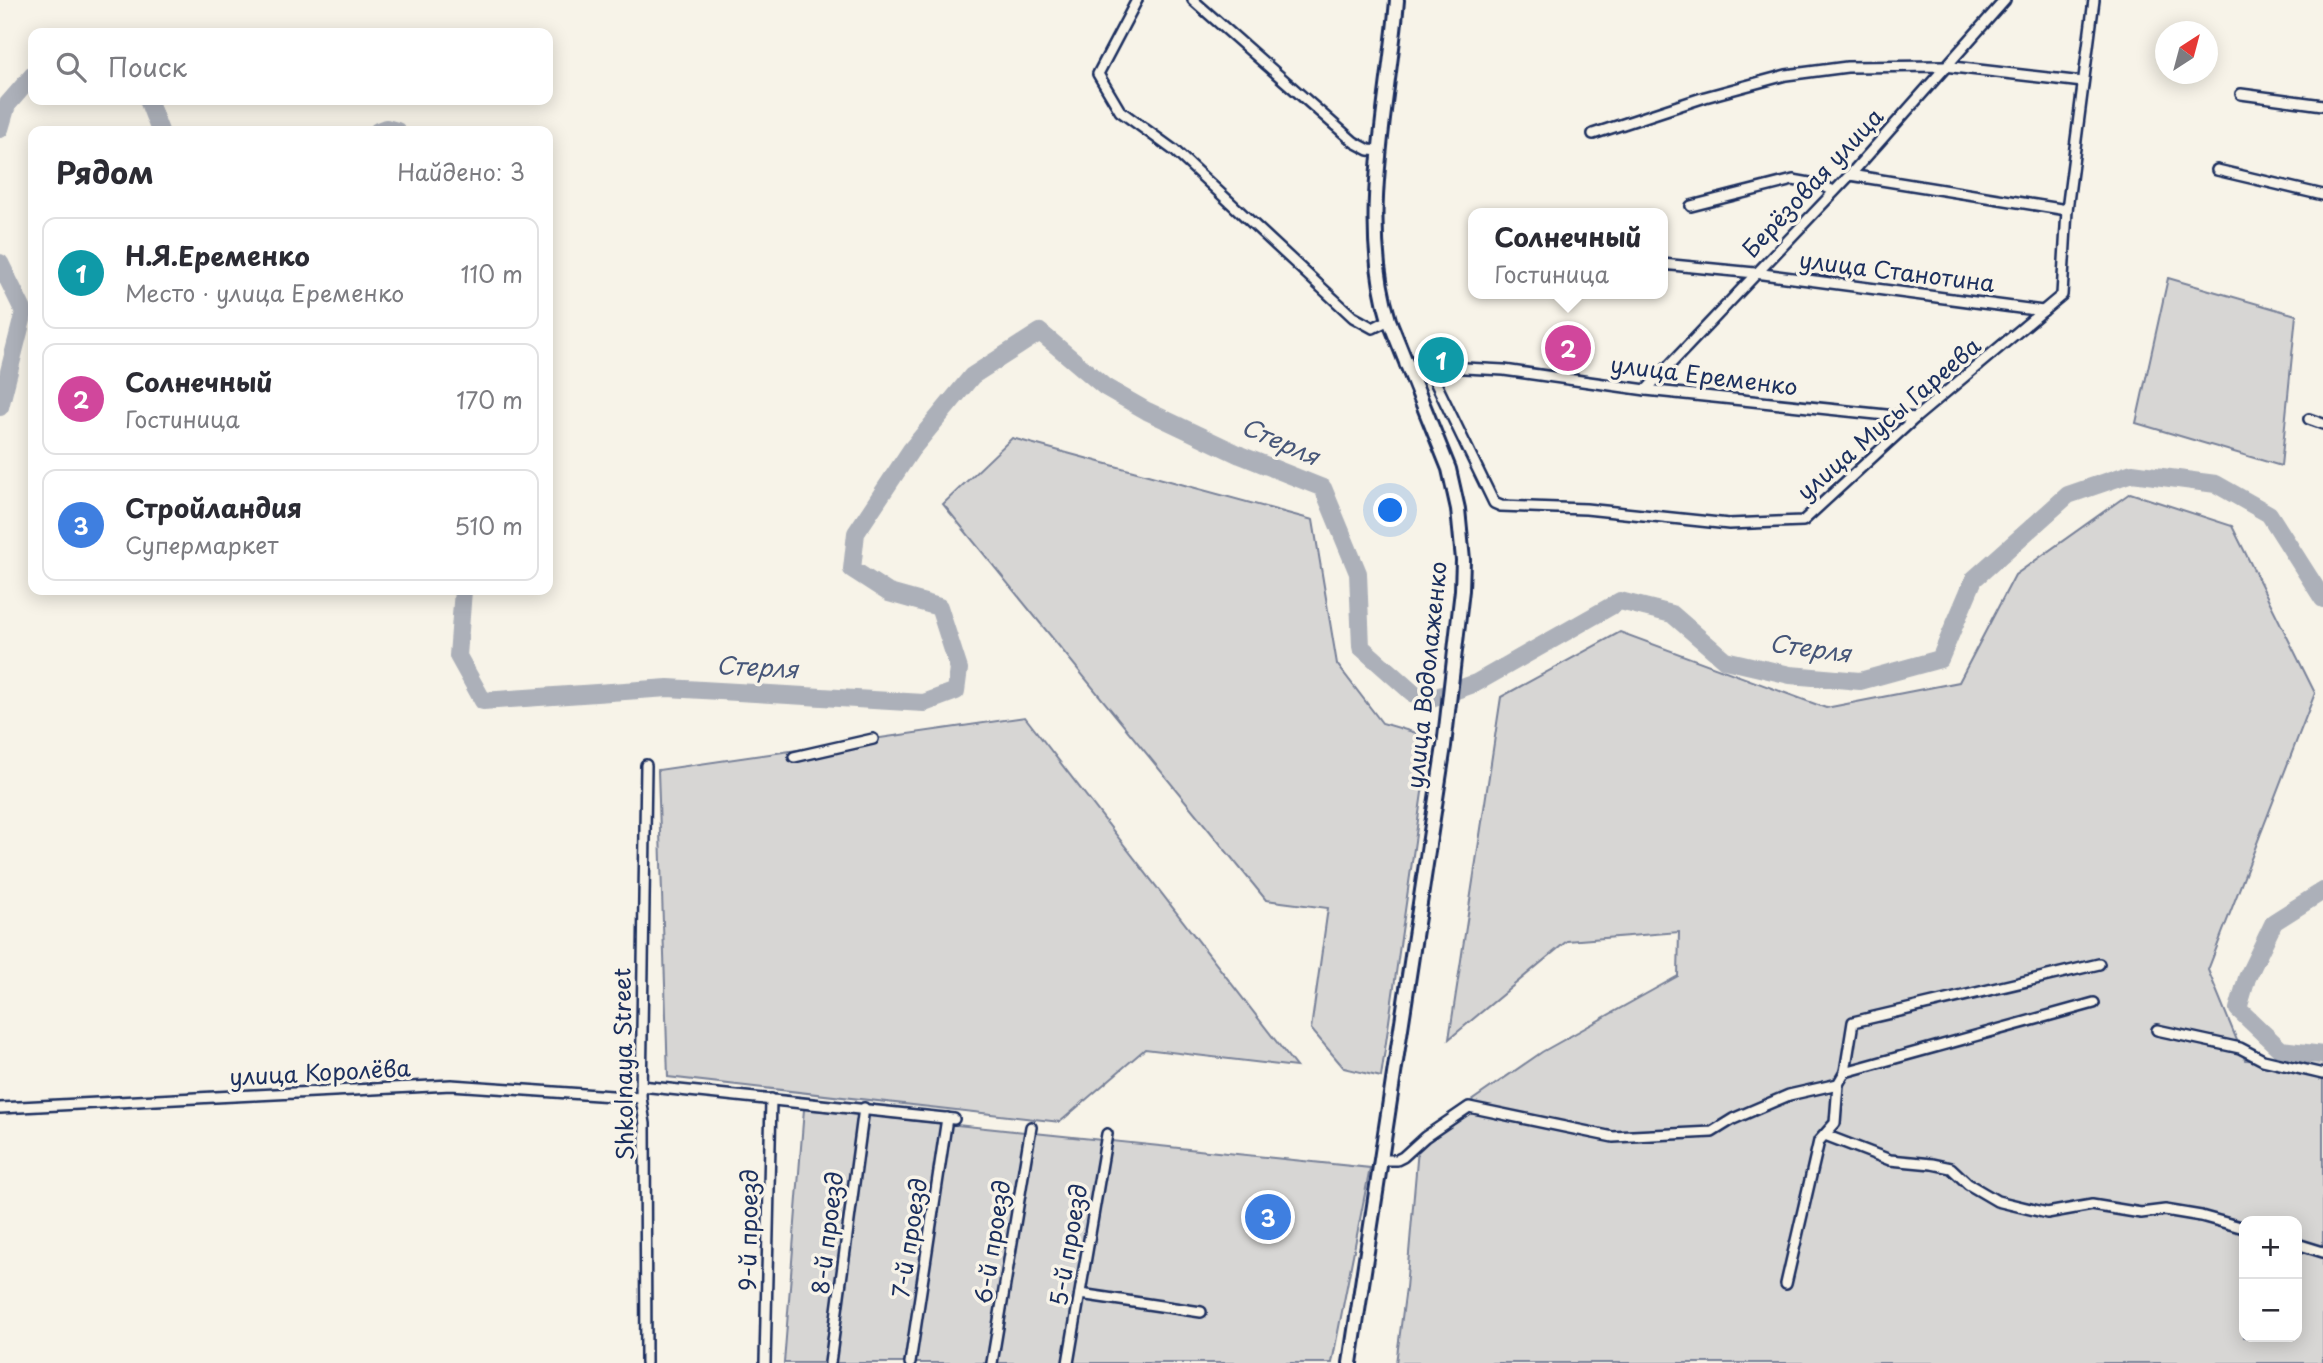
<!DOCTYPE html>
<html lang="ru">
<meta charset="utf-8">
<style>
:root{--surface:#fff;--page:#f7f7f7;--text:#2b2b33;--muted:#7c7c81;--line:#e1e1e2;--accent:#c8321e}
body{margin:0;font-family:"Playpen Sans",sans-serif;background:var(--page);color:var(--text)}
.controls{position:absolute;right:21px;bottom:21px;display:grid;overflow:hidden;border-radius:14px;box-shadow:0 4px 18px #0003}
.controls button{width:63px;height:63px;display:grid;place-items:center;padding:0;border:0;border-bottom:2px solid var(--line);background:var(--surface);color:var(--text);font:35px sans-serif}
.compass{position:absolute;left:2155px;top:21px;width:63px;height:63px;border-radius:50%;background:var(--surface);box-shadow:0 4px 18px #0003;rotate:36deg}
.you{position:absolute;left:1391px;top:511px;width:24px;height:24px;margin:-18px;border:5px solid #fff;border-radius:50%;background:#1a73e8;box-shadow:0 0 0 10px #1a73e833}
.badge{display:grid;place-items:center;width:46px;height:46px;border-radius:50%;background:var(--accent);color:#fff;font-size:23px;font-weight:700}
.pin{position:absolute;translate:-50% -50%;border:4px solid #fff;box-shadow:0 2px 7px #0006}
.popup{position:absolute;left:1468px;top:208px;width:200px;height:91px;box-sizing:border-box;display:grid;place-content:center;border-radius:14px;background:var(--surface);filter:drop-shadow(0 2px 5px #0005);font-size:23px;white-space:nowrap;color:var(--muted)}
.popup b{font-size:26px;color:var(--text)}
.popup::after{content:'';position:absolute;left:50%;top:100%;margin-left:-14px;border:14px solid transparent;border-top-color:var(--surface)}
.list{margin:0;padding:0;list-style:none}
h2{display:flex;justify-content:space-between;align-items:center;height:91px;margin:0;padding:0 28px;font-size:30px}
h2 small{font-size:23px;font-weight:400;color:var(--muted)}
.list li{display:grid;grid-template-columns:46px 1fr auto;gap:21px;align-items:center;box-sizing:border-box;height:112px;margin:0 14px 14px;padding:0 14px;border:2px solid var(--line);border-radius:14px}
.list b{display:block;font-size:26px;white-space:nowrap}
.list p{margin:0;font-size:23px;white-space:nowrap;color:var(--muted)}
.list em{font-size:23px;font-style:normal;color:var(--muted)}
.icon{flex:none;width:38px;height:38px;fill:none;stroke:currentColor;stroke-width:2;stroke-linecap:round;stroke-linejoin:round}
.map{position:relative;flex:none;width:2323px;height:1363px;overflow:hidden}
.search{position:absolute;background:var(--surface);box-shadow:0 4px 18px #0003;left:28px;top:28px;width:525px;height:77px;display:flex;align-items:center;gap:18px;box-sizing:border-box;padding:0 24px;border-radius:14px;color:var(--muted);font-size:26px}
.panel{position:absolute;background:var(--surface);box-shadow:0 4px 18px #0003;left:28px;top:126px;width:525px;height:469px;border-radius:14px}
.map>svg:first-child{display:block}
.green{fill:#d7d6d4;stroke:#798299;stroke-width:2;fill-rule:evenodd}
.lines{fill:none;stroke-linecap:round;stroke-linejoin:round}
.river{stroke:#acb0b9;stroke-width:18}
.minor-casing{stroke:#1b2f5e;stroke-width:14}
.major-casing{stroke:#1b2f5e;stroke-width:18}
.minor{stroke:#f7f3e8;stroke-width:9}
.major{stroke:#f7f3e8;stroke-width:12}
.labels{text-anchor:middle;stroke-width:7;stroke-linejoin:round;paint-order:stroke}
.street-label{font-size:23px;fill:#1b2f5e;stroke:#f7f3e8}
.water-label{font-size:24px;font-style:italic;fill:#465679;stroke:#f7f3e8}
</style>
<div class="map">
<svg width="2323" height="1363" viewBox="0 0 2323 1363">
<rect width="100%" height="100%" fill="#f7f3e8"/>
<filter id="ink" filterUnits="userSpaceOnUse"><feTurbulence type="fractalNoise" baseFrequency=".0143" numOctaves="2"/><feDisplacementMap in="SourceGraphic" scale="14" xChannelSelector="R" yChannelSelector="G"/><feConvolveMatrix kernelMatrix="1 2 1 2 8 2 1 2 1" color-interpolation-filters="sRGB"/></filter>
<g filter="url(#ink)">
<g class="green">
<path d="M 2168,278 L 2296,315 L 2281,466 L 2136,423 Z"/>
<path d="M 1012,438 L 1313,520 L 1337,664 L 1382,723 L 1430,737 L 1381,1077 L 1344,1068 L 1311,1029 L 1328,908 L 1266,900 L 943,504 Z"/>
<path d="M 2130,493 L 2232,526 L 2315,693 L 2208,970 L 2245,1060 L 2323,1062 L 2323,1363 L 1396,1363 L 1406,1288 L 1419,1137 L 1542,1052 L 1678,976 L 1679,932 L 1567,941 L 1449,1039 L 1501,697 L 1620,632 L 1826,708 L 1959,682 L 2015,575 ZM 2244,1221 L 2297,1221 L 2297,1337 L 2244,1337 Z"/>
<path d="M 1025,717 L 1296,1067 L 1145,1049 L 1060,1122 L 668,1077 L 658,770 Z"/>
<path d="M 804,1109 L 1370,1168 L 1332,1363 L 784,1363 Z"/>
</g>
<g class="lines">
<g class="river">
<path d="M 148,100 L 160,131"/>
<path d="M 0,129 L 7,105 L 33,75"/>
<path d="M 378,131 L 386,128 L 397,131"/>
<path d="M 0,263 L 24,312 L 0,407"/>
<path d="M 463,590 L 458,656 L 483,701 L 668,688 L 924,703 L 956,691 L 959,669 L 939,607 L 889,593 L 852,569 L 856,533 L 911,450 L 972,376 L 1040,332 L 1105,387 L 1147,411 L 1240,455 L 1323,488 L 1358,573 L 1361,647 L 1423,702 L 1476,683 L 1620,601 L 1672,614 L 1725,660 L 1790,675 L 1860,681 L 1940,659 L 1974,579 L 2068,495 L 2132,473 L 2216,484 L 2269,514 L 2323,599"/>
<path d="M 2323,891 L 2274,922 L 2247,978 L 2238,1009 L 2281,1050 L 2323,1055"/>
</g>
<defs>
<g id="minor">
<path d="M 1137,0 L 1098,74 L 1120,111 L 1175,151 L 1353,317 L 1373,328 L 1389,320"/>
<path d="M 1193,0 L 1354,142 L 1369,150 L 1381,151"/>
<path d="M 2241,94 L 2323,105"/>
<path d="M 1593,134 L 1705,97 L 1786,75 L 1847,67 L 1944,66 L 2083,82"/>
<path d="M 2217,170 L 2323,195"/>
<path d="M 1850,175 L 2067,210"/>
<path d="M 1691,206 L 1793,180 L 1821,185 L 1834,191"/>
<path d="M 1662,264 L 1755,273 L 2043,311"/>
<path d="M 1405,365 L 1504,370 L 1646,390 L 1915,418"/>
<path d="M 1428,367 L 1494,503 L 1501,506 L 1586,509 L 1729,524 L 1803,521 L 1915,418 L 2062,295 L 2067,210 L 2094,0"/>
<path d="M 1646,390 L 1850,175 L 2005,0"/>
<path d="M 2309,419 L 2323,424"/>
<path d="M 794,757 L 873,739"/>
<path d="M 646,765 L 641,1098 L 645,1124 L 646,1363"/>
<path d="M 2157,1030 L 2240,1048 L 2263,1060 L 2323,1074"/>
<path d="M 1845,1072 L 1853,1022 L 2099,964"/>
<path d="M 641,1086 L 954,1119"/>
<path d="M 0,1108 L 451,1085 L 641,1098"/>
<path d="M 1825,1135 L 1890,1160 L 1932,1164 L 1951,1168 L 1968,1184 L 1997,1201 L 2047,1213 L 2092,1205 L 2141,1213 L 2165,1210 L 2201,1216 L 2244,1228"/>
<path d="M 1381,1160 L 1397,1160 L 1403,1157 L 1425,1137 L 1469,1107 L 1613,1137 L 1712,1132 L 1733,1119 L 1789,1095 L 1838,1084"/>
<path d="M 2297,1244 L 2323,1252"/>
<path d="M 1786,1284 L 1819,1141 L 1835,1123 L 1838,1084 L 1845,1072 L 2094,1003"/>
<path d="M 1080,1294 L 1201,1312"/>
<path d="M 765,1363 L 771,1099"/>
<path d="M 830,1363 L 864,1108"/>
<path d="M 910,1363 L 947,1118"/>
<path d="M 992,1363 L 1031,1127"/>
<path d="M 1068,1363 L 1107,1134"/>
</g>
<path id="major" d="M 1350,1363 L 1444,746 L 1462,590 L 1463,560 L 1458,509 L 1449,469 L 1389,320 C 1358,220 1389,103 1397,0"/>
</defs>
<use href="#minor" class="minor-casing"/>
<use href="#major" class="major-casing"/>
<use href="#minor" class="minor"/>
<use href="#major" class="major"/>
</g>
</g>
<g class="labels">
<g class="street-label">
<text transform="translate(1813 183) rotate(-47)" y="8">Берёзовая улица</text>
<text transform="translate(1897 272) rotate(7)" y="8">улица Станотина</text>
<text transform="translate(1704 376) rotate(7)" y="8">улица Еременко</text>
<text transform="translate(1889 419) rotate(-41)" y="8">улица Мусы Гареева</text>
<text transform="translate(1427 675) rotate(-84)" y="8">улица Водолаженко</text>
<text transform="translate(624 1064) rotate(-91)" y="8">Shkolnaya Street</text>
<text transform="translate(320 1073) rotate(-3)" y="8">улица Королёва</text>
<text transform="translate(749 1230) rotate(-89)" y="8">9-й проезд</text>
<text transform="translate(828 1233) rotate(-83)" y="8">8-й проезд</text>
<text transform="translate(910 1238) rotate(-81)" y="8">7-й проезд</text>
<text transform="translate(993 1242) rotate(-81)" y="8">6-й проезд</text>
<text transform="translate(1069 1245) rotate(-80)" y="8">5-й проезд</text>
</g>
<g class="water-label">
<text transform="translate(1280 442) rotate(24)" y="8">Стерля</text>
<text transform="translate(1810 649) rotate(8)" y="8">Стерля</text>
<text transform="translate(757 668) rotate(3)" y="8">Стерля</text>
</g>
</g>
</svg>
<div class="controls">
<button>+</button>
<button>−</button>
</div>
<svg class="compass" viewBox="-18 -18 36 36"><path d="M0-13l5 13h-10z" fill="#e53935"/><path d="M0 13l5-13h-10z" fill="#7c7c81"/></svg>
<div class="you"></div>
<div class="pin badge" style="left:1441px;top:360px;background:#0f9aa8">1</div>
<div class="pin badge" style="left:1568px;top:348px;background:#d1479c">2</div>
<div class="popup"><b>Солнечный</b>Гостиница</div>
<div class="pin badge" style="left:1268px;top:1217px;background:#3f7fe0">3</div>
<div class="search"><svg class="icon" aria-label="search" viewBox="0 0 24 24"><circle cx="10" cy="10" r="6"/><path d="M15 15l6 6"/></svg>Поиск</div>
<section class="panel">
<h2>Рядом<small>Найдено: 3</small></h2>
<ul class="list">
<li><span class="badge" style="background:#0f9aa8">1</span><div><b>Н.Я.Еременко</b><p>Место · улица Еременко</p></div><em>110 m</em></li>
<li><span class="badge" style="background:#d1479c">2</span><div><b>Солнечный</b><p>Гостиница</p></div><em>170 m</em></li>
<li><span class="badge" style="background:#3f7fe0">3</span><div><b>Стройландия</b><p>Супермаркет</p></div><em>510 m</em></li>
</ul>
</section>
</div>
